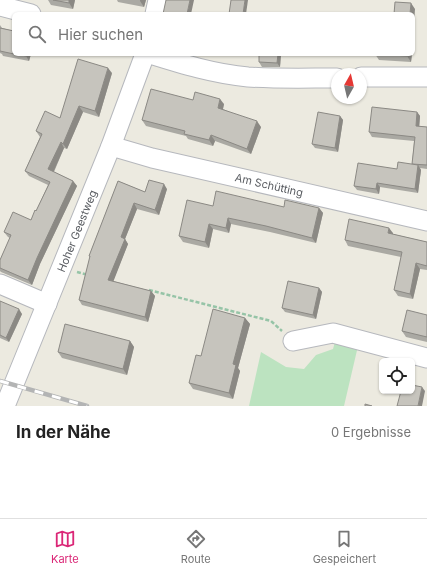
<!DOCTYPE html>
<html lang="de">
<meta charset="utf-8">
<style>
:root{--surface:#fff;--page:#f6f6f6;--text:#222;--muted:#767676;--line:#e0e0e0;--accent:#db2777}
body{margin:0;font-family:Inter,sans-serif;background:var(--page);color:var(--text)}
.controls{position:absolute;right:12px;bottom:12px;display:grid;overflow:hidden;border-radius:6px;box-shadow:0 1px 3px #0004}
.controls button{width:36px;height:36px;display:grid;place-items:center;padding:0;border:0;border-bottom:1px solid var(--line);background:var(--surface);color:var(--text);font:20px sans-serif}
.compass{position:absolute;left:331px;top:68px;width:36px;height:36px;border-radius:50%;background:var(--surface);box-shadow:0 1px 3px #0004;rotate:8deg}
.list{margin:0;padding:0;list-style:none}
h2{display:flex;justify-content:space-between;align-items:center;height:52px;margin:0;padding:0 16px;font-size:17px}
h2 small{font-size:13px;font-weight:400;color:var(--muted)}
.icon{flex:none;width:22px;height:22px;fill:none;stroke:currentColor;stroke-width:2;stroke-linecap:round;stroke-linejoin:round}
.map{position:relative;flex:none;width:427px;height:406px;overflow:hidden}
.search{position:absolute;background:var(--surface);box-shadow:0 1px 3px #0004;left:12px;right:12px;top:12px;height:44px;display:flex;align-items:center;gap:10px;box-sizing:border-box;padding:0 14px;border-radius:6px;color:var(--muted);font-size:15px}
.sheet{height:112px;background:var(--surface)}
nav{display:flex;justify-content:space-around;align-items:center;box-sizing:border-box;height:56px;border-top:1px solid var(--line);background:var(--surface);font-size:11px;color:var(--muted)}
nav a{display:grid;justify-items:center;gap:2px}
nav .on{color:var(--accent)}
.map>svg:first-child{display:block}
.green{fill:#bce3c0}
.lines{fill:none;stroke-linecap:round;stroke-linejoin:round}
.minor-casing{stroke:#b6b8bd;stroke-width:21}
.path{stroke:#96c4a7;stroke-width:2.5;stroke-dasharray:4 2;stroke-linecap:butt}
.minor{stroke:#fff;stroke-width:19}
.rail-casing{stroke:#b3b4b4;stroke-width:4.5}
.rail{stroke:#fff;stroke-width:3;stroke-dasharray:9;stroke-linecap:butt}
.wall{fill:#aaa9a3}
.shaded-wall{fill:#8b8984}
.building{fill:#c6c4bd;stroke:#8b8984}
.labels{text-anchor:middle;stroke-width:3;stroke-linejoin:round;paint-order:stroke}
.street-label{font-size:11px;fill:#595c61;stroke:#fff}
</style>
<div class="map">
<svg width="427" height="406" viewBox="0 0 427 406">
<rect width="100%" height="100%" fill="#eceae0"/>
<path class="green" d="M 335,342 L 358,346 L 344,406 L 249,406 L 261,352 L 286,367 L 304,369 L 316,355 L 333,349 Z"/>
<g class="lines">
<defs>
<g id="minor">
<path d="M 0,6 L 31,14"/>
<path d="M 155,14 L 158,0"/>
<path d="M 150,54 C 182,64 215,74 248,77 C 278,79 308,78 337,78"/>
<path d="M 361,77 L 427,77"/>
<path d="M 111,146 L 152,158 L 427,221"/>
<path d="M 0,284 L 47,304"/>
<path d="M 293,341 L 333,333 L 427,358"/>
<path d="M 5,406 L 111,146 L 145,54"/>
</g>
</defs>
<use href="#minor" class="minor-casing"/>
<g class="path">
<path d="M 77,272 L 88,275"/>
<path d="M 149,290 L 271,321 L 282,331"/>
</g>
<use href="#minor" class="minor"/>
<defs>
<path id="rail" d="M 0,381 L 87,406"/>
</defs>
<use href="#rail" class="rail-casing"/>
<use href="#rail" class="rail"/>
</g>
<g class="wall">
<path d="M 48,0 L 75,0 L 73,9 L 51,5 Z"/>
<path d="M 117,0 L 146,0 L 144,7 L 118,2 Z"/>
<path d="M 0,25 L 2,28 L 14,31 L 14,54 L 31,54 L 29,61 L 3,56 L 2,54 L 0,53 Z"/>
<path d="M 281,54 L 280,67 L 262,67 L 259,62 Z"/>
<path d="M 375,54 L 412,54 L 411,62 L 379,60 Z"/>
<path d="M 112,73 L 99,117 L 83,112 L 67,149 L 64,148 L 54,172 L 73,181 L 77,186 L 40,264 L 32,285 L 1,272 L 0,271 L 0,260 L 10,238 L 8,237 L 4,232 L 31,220 L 36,211 L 48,185 L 29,176 L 25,171 L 40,137 L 36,131 L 60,118 Z"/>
<path d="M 193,100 L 224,104 L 223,109 L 261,127 L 251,154 L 215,141 L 213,146 L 188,139 L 186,136 L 146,126 L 142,120 Z"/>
<path d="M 417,112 L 420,116 L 419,126 L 427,127 L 427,169 L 420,168 L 421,170 L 418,193 L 380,187 L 379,194 L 357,190 L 354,186 L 413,164 L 412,164 L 414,141 L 372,137 L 369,132 Z"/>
<path d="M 340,116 L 343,120 L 338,152 L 315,148 L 312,144 Z"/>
<path d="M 118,181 L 145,192 L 167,189 L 159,215 L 137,209 L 125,239 L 128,244 L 113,281 L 151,291 L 155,296 L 148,322 L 82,305 L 79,300 L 90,257 L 89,256 Z"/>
<path d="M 213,206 L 319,208 L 323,213 L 316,243 L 270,232 L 231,224 L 229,233 L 213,229 L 209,248 L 183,242 L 179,236 Z"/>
<path d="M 393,233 L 393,234 L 427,242 L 427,270 L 420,269 L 413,299 L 398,296 L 394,290 L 401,257 L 348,246 L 345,240 Z"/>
<path d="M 319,288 L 322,292 L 316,319 L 285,312 L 282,308 Z"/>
<path d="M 0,301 L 22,314 L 9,342 L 0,338 Z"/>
<path d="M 427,315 L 427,342 L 406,337 L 402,331 Z"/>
<path d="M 245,318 L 250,324 L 238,368 L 240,371 L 233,399 L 193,389 L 189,383 L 201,356 Z"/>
<path d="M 130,341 L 134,347 L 127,375 L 62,358 L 58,352 Z"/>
</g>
<g class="shaded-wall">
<path d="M 69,0 L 75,0 L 73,9 L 69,3 Z"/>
<path d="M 140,0 L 146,0 L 144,7 L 140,1 Z"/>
<path d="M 190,0 L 194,0 L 191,14 L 187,14 Z"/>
<path d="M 245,0 L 248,0 L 246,14 L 243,14 Z"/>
<path d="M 411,3 L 415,9 L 413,37 L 413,14 L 410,14 Z"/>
<path d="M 26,54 L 31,54 L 29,61 L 26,56 Z"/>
<path d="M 278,54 L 281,54 L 280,67 L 277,63 Z"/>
<path d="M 407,54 L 412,54 L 411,62 L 407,56 Z"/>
<path d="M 108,68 L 112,73 L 99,117 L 95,111 Z"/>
<path d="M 220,99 L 224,104 L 222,113 L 218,108 Z"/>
<path d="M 79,106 L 83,112 L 67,149 L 63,144 Z"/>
<path d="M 417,112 L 420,116 L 419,130 L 416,126 Z"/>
<path d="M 340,116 L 343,120 L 338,152 L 335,148 Z"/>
<path d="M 257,121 L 261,127 L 251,154 L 247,149 Z"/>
<path d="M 211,135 L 215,141 L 213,146 L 209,140 Z"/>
<path d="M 61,142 L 64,148 L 52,175 L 48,169 Z"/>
<path d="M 418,165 L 421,170 L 418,193 L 415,189 Z"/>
<path d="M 73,181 L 77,186 L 40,264 L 32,285 L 28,280 L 37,258 Z"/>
<path d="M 377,183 L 380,187 L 379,194 L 376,189 Z"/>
<path d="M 164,184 L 167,189 L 159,215 L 155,210 Z"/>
<path d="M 134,203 L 137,209 L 125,239 L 128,244 L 112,285 L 108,280 L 121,237 Z"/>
<path d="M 319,208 L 323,213 L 316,243 L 312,238 Z"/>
<path d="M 228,218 L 231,224 L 229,233 L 226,228 Z"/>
<path d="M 209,224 L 213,229 L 209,248 L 205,242 Z"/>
<path d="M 389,228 L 393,233 L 392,238 L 388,233 Z"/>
<path d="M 416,263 L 420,269 L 413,299 L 410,294 Z"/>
<path d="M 319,288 L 322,292 L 316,319 L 313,315 Z"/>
<path d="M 151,291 L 155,296 L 148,322 L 145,317 Z"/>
<path d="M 19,309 L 22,314 L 9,342 L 6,338 Z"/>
<path d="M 245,318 L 250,324 L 238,368 L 240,371 L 233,399 L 229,393 L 233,364 Z"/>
<path d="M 130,341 L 134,347 L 127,375 L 123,369 Z"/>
<path d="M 422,387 L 425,391 L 422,406 L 418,406 Z"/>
</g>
<g class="building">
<path d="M 53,0 L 69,0 L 69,3 Z"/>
<path d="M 166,0 L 190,0 L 187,14 L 163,14 Z"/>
<path d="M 231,0 L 245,0 L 243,14 L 229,14 Z"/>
<path d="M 395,2 L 411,3 L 410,14 L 394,14 Z"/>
<rect x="309" y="13" width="59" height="1"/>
<path d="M 0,28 L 14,31 L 14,54 L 0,51 Z"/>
<path d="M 16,54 L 26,54 L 26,56 Z"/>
<path d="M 259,54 L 278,54 L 277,63 L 259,62 Z"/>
<path d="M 377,54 L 407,54 L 407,56 Z"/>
<path d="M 78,59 L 108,68 L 95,111 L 79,106 L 63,144 L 61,142 L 48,169 L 73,181 L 37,258 L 28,280 L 0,268 L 0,260 L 11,235 L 4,232 L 13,212 L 31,220 L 35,210 L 36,211 L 50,182 L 25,171 L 42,134 L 36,131 L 45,111 L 60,118 Z"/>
<path d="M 151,89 L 193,100 L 195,92 L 220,99 L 218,108 L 257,121 L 247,149 L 211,135 L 209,140 L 184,134 L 185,131 L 142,120 Z"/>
<path d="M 372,107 L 417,112 L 416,126 L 427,127 L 427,165 L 412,164 L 415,137 L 369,132 Z"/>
<path d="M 318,112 L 340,116 L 335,148 L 312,144 Z"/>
<path d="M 398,162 L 418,165 L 415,189 L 377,183 L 376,189 L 354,186 L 358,163 L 397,169 Z"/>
<path d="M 149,180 L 164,184 L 155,210 L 134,203 L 121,237 L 125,239 L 108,280 L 151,291 L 145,317 L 79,300 L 90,256 L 89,256 L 118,181 L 145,192 Z"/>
<path d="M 216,191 L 284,207 L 285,200 L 319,208 L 312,238 L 266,226 L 228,218 L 226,228 L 209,224 L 205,242 L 179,236 L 187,200 L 213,206 Z"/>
<path d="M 349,219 L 389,228 L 388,233 L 427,242 L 427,266 L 416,263 L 410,294 L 394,290 L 402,252 L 345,240 Z"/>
<path d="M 288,281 L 319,288 L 313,315 L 282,308 Z"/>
<path d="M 0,301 L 19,309 L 6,338 L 0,335 Z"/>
<path d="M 213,309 L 245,318 L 233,364 L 236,365 L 229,393 L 189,383 L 196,355 L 201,356 Z"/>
<path d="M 407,310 L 427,315 L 427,337 L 402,331 Z"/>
<path d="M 65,324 L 130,341 L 123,369 L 58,352 Z"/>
<path d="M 412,385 L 422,387 L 418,406 L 397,406 L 401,391 L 412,391 Z"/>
<path d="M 365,404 L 372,406 L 365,406 Z"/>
</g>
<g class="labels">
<g class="street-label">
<text transform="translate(269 185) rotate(13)" y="4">Am Schütting</text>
<text transform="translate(77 231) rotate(-68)" y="4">Hoher Geestweg</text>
</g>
</g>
</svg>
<div class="controls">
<button><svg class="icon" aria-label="locate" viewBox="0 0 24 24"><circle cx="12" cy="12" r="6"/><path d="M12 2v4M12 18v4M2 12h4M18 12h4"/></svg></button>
</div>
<svg class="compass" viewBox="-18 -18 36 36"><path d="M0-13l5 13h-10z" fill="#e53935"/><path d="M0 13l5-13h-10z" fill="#767676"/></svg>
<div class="search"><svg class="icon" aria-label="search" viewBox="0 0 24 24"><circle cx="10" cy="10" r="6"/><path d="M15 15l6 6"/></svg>Hier suchen</div>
</div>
<section class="sheet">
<h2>In der Nähe<small>0 Ergebnisse</small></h2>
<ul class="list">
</ul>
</section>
<nav>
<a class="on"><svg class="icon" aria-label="map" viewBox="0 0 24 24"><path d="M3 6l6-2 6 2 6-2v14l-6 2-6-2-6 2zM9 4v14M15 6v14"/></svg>Karte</a>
<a><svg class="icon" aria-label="directions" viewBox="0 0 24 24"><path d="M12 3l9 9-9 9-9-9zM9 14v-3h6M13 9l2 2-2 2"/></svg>Route</a>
<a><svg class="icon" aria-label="saved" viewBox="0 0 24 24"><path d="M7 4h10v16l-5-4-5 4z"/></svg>Gespeichert</a>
</nav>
